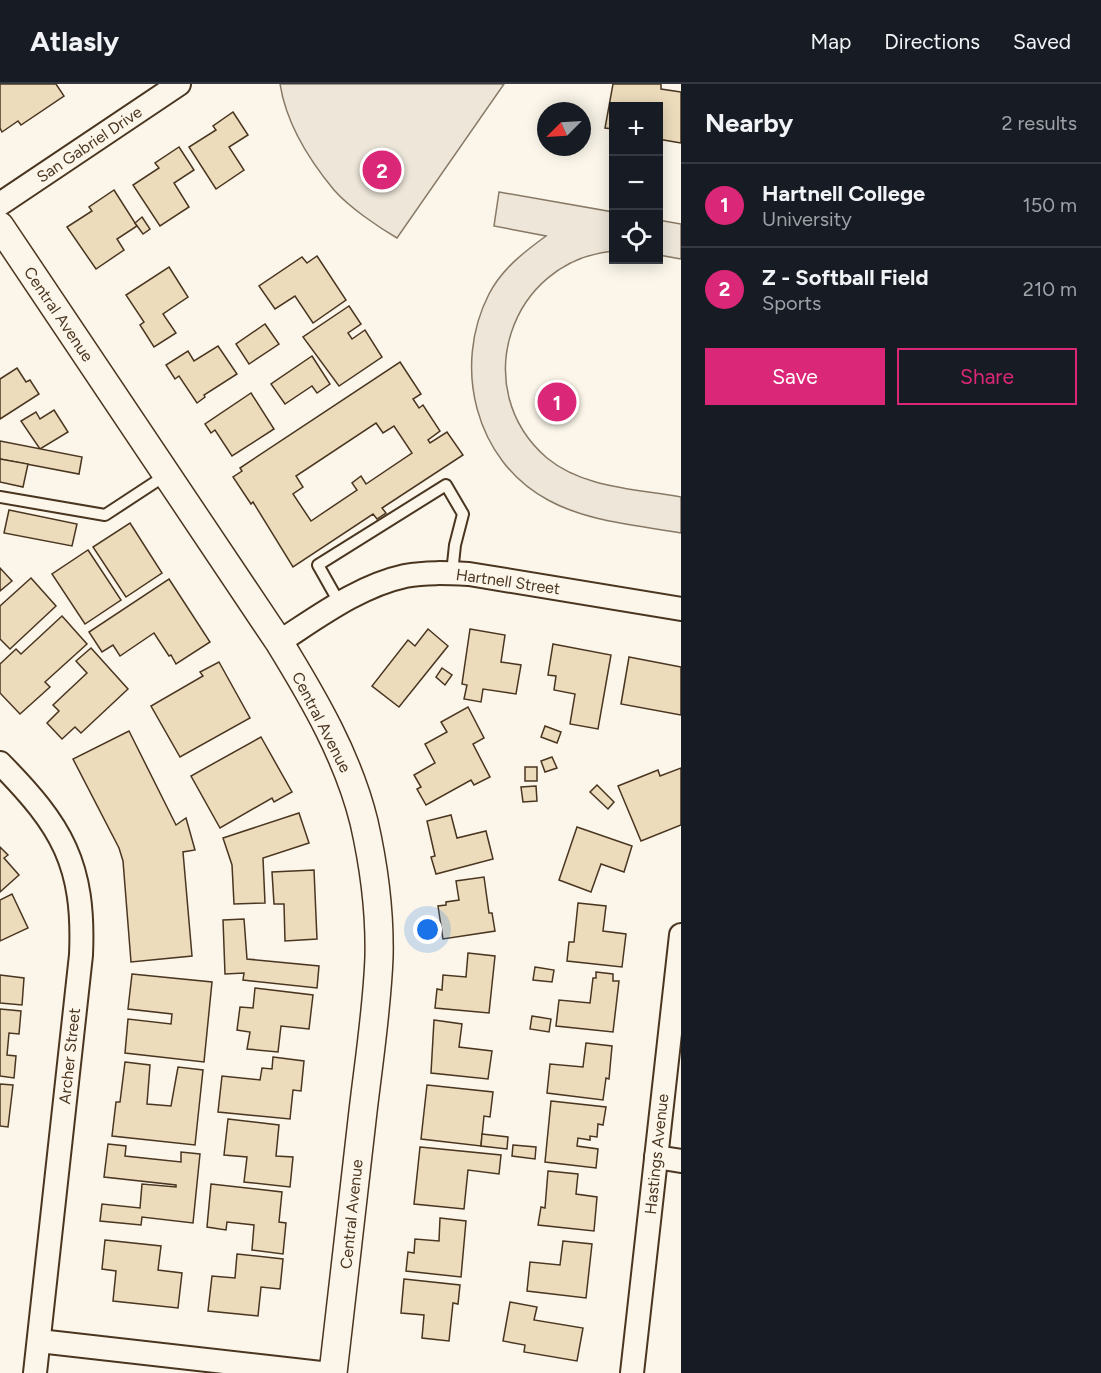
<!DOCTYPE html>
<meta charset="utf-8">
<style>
:root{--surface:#171b24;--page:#242831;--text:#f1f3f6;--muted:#9ea1a6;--line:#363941;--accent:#db2777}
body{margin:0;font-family:Figtree,sans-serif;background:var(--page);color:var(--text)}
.controls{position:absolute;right:18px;top:18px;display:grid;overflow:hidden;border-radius:0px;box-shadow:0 3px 15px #0003}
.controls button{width:54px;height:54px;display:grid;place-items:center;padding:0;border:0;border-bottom:2px solid var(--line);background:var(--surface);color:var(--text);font:30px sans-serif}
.compass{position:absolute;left:537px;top:18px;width:54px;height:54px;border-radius:50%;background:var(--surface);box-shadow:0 3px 15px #0003;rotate:246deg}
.you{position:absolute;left:428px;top:846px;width:21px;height:21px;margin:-15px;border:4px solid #fff;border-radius:50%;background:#1a73e8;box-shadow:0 0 0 9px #1a73e833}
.badge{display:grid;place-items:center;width:39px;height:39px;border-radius:50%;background:var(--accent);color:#fff;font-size:20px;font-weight:700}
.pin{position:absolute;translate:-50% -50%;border:3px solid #fff;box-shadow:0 2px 6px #0006}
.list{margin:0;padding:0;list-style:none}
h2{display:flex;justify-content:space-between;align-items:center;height:78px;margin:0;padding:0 24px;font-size:26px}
h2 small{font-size:20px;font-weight:400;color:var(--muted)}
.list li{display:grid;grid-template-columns:39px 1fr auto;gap:18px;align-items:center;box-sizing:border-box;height:84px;padding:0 24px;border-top:2px solid var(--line)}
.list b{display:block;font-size:22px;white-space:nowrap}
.list p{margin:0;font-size:20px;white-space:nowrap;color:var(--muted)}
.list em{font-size:20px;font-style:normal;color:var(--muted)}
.actions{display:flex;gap:12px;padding:18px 24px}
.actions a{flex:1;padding:14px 0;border:2px solid var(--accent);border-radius:0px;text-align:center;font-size:21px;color:var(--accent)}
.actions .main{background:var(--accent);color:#fff}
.icon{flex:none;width:33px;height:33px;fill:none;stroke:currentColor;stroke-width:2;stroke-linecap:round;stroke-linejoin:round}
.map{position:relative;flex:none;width:681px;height:1289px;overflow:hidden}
header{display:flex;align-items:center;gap:36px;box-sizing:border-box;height:84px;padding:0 30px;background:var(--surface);border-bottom:2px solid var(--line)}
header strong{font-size:28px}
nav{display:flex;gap:33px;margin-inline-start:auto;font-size:21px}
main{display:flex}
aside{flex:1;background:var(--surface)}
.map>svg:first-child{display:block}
.green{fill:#ede6d9;stroke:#887966;stroke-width:1.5}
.building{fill:#ecdcbc;stroke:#4a3520;stroke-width:1.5;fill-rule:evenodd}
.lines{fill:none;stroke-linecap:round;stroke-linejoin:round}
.service-casing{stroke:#4a3520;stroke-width:14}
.minor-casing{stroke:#4a3520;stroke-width:26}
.tertiary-casing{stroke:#4a3520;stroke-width:30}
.service{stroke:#fbf6e9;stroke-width:10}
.minor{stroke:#fbf6e9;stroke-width:22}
.tertiary{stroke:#fbf6e9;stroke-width:27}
.labels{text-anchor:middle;stroke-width:4.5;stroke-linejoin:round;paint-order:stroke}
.street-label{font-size:16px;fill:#4a3520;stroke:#fbf6e9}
</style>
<header>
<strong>Atlasly</strong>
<nav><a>Map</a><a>Directions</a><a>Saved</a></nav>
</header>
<main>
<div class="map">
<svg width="681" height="1289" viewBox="0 0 681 1289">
<rect width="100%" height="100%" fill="#fbf6e9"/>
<g class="green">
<path d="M 280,0 L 504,0 L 397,154 C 378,143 349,123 334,106 C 309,76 286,38 280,0 Z"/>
<path d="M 499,108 L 613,128 L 613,167 C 510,177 467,305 547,374 C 583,404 637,405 681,413 L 681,449 C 637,441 588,438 548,416 C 475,377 452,282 489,210 C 502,185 524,168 546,152 L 494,142 Z"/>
<path d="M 658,136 L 681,140 L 681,175 L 659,171 Z"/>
</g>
<g class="building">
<path d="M 0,0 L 56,0 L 64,12 L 21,41 L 18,37 L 2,48 L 0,44 Z"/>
<path d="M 613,0 L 661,0 L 661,5 L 681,8 L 681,59 L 658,55 L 658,22 L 614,22 L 614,45 L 605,44 Z"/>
<path d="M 233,28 L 248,51 L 229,63 L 244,86 L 216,105 L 189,63 L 216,46 L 213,42 Z"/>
<path d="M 179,63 L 194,86 L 174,99 L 189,123 L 160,142 L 133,101 L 159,84 L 155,79 Z"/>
<path d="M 114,106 L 137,142 L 117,155 L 124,166 L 96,185 L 67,143 L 92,127 L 89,123 Z"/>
<path d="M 142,133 L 150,145 L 143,150 L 135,139 Z"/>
<path d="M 317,172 L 346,216 L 313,239 L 295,212 L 275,225 L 259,202 L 302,173 L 307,179 Z"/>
<path d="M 169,183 L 188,213 L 163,230 L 176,249 L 154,263 L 140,241 L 144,238 L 126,211 Z"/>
<path d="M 349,222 L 361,240 L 348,249 L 352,255 L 365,246 L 382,273 L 339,302 L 303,253 Z"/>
<path d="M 265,240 L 279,260 L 249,280 L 236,260 Z"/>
<path d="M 218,262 L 237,290 L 204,311 L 205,313 L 197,319 L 179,292 L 175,295 L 166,281 L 188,267 L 194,277 Z"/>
<path d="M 312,272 L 330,300 L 317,309 L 312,302 L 285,320 L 271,300 Z"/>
<path d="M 400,278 L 421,310 L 413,315 L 419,324 L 423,321 L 440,347 L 428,356 L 430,359 L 447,348 L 463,371 L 382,424 L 386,429 L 377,435 L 373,430 L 293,483 L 253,418 L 251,420 L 233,393 L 242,387 L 240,384 ZM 376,339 L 383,349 L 394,342 L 412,369 L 366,400 L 361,392 L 352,399 L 357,406 L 311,437 L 293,410 L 303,403 L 296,392 Z"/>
<path d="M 17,284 L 26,298 L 30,296 L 39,310 L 0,335 L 0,295 Z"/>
<path d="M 251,309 L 274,345 L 232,372 L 215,346 L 211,349 L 205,340 Z"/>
<path d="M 54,326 L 68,348 L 40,365 L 21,337 L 36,328 L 40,335 Z"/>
<path d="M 0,357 L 82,373 L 79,390 L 0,375 Z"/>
<path d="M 0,375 L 28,380 L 23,403 L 0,398 Z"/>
<path d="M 9,426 L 77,440 L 72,462 L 4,449 Z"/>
<path d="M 130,439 L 162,489 L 126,513 L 93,463 Z"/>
<path d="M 88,466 L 121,516 L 85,540 L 52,490 Z"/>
<path d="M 0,484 L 12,497 L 0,507 Z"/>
<path d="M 31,494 L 56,522 L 10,565 L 0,555 L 0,522 Z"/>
<path d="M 169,495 L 210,558 L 176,580 L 171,571 L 169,572 L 154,549 L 120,572 L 113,561 L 102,568 L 89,548 Z"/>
<path d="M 62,532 L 87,560 L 45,598 L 50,603 L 20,630 L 0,609 L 0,580 L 16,565 L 21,570 Z"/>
<path d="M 428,545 L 448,562 L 399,623 L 372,602 L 408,556 L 415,562 Z"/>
<path d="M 470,545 L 505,551 L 501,578 L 521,581 L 516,610 L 483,605 L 481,618 L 464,615 L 467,601 L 462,600 Z"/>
<path d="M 553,560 L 611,571 L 598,645 L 570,640 L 575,610 L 554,606 L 556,592 L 548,591 Z"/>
<path d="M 91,564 L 128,605 L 81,649 L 75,643 L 62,655 L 47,639 L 59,627 L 53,621 L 87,589 L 76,577 Z"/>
<path d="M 629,573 L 681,583 L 681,631 L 621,620 Z"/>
<path d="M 219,578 L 250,634 L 180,673 L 151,622 L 203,592 L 200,588 Z"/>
<path d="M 442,584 L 452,591 L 445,601 L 436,593 Z"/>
<path d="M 468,623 L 484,654 L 473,660 L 490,693 L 474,701 L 471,696 L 426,721 L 417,705 L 421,703 L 414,691 L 435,679 L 425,660 L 447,648 L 441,638 Z"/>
<path d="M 545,642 L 561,648 L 557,659 L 541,653 Z"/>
<path d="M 129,647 L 176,741 L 186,734 L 195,766 L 183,768 L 192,872 L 131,878 L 123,777 L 119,764 L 73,675 Z"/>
<path d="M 261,653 L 292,708 L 274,718 L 272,714 L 220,744 L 191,692 Z"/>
<path d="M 552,673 L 557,684 L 545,688 L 541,677 Z"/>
<rect x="525" y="683" width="12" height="14"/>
<path d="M 681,684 L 681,741 L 641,757 L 618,702 L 658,686 L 660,692 Z"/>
<path d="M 597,701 L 614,718 L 608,725 L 590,708 Z"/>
<path d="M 536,702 L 537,717 L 523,718 L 521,703 Z"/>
<path d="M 299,729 L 309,759 L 263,774 L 265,819 L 234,820 L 232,781 L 223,754 Z"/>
<path d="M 451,731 L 457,754 L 486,747 L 493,775 L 436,790 L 431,773 L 435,772 L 427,737 Z"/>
<path d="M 577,743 L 632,762 L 624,788 L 601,780 L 591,808 L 559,796 Z"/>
<path d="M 0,763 L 8,771 L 4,774 L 19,791 L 0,808 Z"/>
<path d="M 314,786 L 317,855 L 285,857 L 284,820 L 274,820 L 272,788 Z"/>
<path d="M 484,793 L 489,829 L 492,829 L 495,847 L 443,855 L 438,822 L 446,821 L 446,818 L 459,816 L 456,797 Z"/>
<path d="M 12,810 L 28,844 L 0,857 L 0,816 Z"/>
<path d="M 578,819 L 606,822 L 603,847 L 626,850 L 622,883 L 567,877 L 569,858 L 574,858 Z"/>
<path d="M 244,835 L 247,875 L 319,882 L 317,904 L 243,896 L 244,889 L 225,890 L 223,836 Z"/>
<path d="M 468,869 L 495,872 L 489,929 L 435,924 L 437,905 L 442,906 L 443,891 L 466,893 Z"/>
<path d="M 535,883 L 554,886 L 552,898 L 533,896 Z"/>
<path d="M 596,888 L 613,890 L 613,897 L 619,897 L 613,948 L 556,942 L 559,916 L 590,919 L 593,894 L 596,894 Z"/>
<path d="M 132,890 L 212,898 L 204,978 L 125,969 L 128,935 L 171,940 L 172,930 L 128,925 Z"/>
<path d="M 0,891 L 24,894 L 22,921 L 0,919 Z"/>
<path d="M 255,904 L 313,911 L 309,945 L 281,942 L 278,968 L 247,965 L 250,948 L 237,946 L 240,923 L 253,924 Z"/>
<path d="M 0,925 L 21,927 L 19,950 L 9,949 L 7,971 L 16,972 L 14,994 L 0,992 Z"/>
<path d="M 532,932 L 551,935 L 549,948 L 530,945 Z"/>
<path d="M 434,936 L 462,940 L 459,963 L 492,967 L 488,995 L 431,989 Z"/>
<path d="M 586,959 L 612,962 L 609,995 L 606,994 L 603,1016 L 547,1009 L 550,980 L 583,983 Z"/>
<path d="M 273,973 L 304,977 L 301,1007 L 293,1006 L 290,1035 L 218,1028 L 222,992 L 260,996 L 262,984 L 272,985 Z"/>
<path d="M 125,978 L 150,981 L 147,1020 L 171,1022 L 178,983 L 203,986 L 195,1061 L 112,1052 L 116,1018 L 120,1018 Z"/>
<path d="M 0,1000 L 13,1001 L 8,1043 L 0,1042 Z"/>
<path d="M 427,1001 L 493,1008 L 490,1033 L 484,1032 L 481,1062 L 421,1055 Z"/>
<path d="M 551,1017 L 606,1023 L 603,1041 L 598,1040 L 597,1053 L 590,1052 L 590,1056 L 578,1054 L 577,1062 L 598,1065 L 596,1084 L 545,1078 Z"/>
<path d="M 228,1035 L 279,1041 L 276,1072 L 293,1073 L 290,1103 L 244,1098 L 247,1073 L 224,1071 Z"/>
<path d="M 482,1050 L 508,1053 L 507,1065 L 481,1062 Z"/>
<path d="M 108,1060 L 126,1062 L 125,1072 L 181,1078 L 181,1068 L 200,1070 L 193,1139 L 142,1133 L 141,1141 L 100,1137 L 102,1120 L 140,1124 L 142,1100 L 176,1103 L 176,1101 L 104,1093 Z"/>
<path d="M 513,1061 L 536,1063 L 535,1075 L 512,1072 Z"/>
<path d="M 420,1063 L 501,1071 L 499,1090 L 468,1086 L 464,1125 L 414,1120 Z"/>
<path d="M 548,1087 L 578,1090 L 576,1110 L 597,1113 L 594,1147 L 538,1141 L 541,1123 L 545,1124 Z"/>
<path d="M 211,1100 L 282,1108 L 279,1138 L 286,1139 L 283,1170 L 252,1166 L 254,1141 L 227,1138 L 226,1146 L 207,1143 Z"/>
<path d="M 440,1134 L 466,1137 L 461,1193 L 406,1187 L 408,1168 L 414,1169 L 415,1155 L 439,1157 Z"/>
<path d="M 105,1156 L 161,1162 L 158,1186 L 182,1189 L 178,1224 L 113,1217 L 116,1187 L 102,1185 Z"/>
<path d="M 563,1157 L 592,1160 L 586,1214 L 527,1207 L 530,1178 L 560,1181 Z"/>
<path d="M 237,1170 L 283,1175 L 280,1205 L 261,1203 L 258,1232 L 208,1227 L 212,1192 L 235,1194 Z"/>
<path d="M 404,1195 L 460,1201 L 458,1220 L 453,1219 L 449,1257 L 422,1254 L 424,1231 L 401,1229 Z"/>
<path d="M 510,1218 L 537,1223 L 534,1236 L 583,1244 L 577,1277 L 524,1268 L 525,1261 L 503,1257 Z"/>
</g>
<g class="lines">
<defs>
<g id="service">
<path d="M 0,413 L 105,431 L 166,391"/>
<path d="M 340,520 L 318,481 L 446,401 L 463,430 L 455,461 L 452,489"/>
</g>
<g id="minor">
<path d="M 0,120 L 179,0"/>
<path d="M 279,558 C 318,533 359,502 405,492 C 426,488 447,489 469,490 L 681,525"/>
<path d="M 0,679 C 62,742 85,780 81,871 L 35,1289"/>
<path d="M 656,1073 L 681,1077"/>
<path d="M 39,1257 L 321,1289"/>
<path d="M 632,1289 L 681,851"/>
</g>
<path id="tertiary" d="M 0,142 L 279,558 C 314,615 348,673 364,738 C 374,782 380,828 379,873 C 377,928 368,982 362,1036 C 352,1120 343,1205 333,1289"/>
</defs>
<use href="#service" class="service-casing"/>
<use href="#minor" class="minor-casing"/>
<use href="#tertiary" class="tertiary-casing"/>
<use href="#service" class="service"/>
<use href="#minor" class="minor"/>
<use href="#tertiary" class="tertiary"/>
</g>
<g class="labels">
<g class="street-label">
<text transform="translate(89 60) rotate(-34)" y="6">San Gabriel Drive</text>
<text transform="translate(59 230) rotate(56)" y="6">Central Avenue</text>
<text transform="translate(508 497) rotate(8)" y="6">Hartnell Street</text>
<text transform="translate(322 638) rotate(63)" y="6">Central Avenue</text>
<text transform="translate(69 972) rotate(-84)" y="6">Archer Street</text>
<text transform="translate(656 1070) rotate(-84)" y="6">Hastings Avenue</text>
<text transform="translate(351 1130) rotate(-84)" y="6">Central Avenue</text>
</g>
</g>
</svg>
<div class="controls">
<button>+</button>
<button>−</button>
<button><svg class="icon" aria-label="locate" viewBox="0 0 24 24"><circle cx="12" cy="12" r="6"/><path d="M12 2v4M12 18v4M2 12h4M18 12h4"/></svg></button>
</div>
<svg class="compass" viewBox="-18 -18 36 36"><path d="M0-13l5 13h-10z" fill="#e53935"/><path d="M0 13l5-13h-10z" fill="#9ea1a6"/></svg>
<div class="you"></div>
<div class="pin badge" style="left:557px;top:318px">1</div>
<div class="pin badge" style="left:382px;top:86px">2</div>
</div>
<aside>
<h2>Nearby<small>2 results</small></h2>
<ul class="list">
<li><span class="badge">1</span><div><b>Hartnell College</b><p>University</p></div><em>150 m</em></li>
<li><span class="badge">2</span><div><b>Z - Softball Field</b><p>Sports</p></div><em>210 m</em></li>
</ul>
<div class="actions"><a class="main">Save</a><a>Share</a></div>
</aside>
</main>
